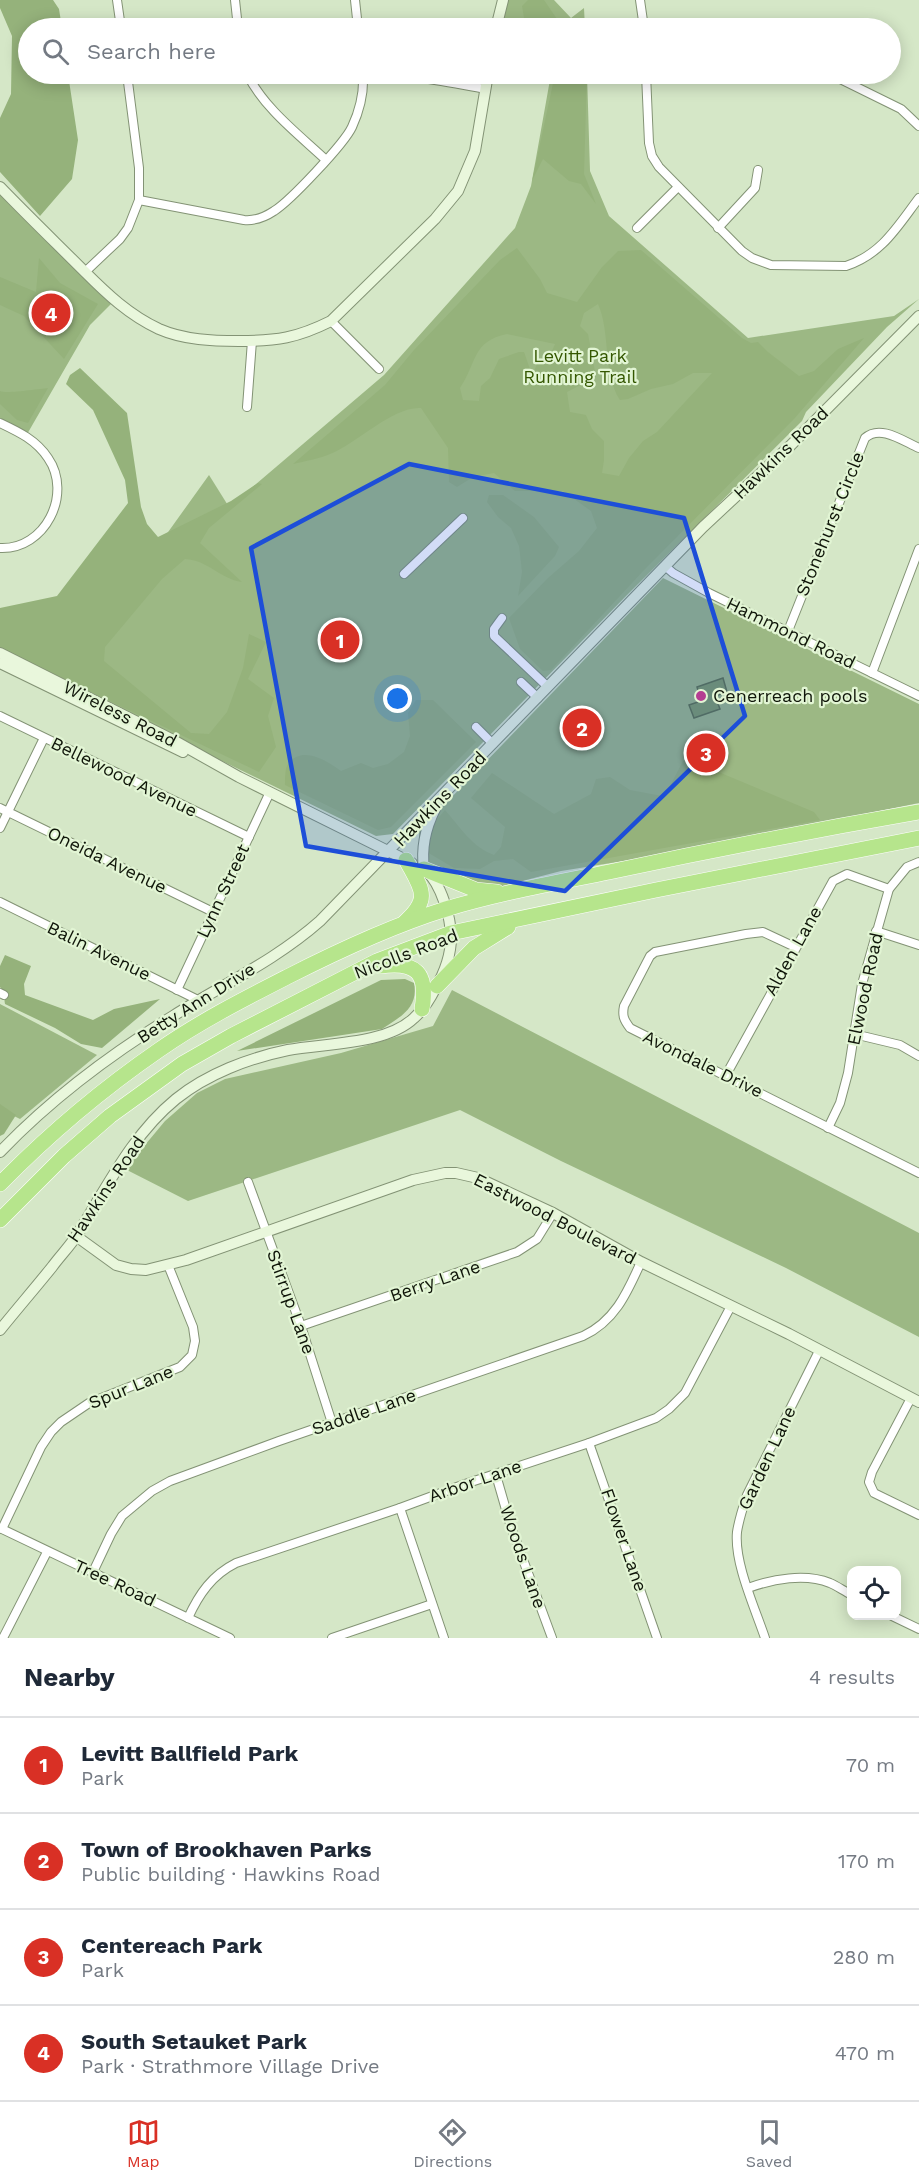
<!DOCTYPE html>
<meta charset="utf-8">
<style>
:root{--surface:#fff;--page:#f6f6f7;--text:#1f2937;--muted:#747a83;--line:#e0e1e3;--accent:#d93025}
body{margin:0;font-family:"Work Sans",sans-serif;background:var(--page);color:var(--text)}
.controls{position:absolute;right:18px;bottom:18px;display:grid;overflow:hidden;border-radius:12px;box-shadow:0 3px 15px #0003}
.controls button{width:54px;height:54px;display:grid;place-items:center;padding:0;border:0;border-bottom:2px solid var(--line);background:var(--surface);color:var(--text);font:30px sans-serif}
.you{position:absolute;left:398px;top:699px;width:21px;height:21px;margin:-15px;border:4px solid #fff;border-radius:50%;background:#1a73e8;box-shadow:0 0 0 9px #1a73e833}
.badge{display:grid;place-items:center;width:39px;height:39px;border-radius:50%;background:var(--accent);color:#fff;font-size:20px;font-weight:700}
.pin{position:absolute;translate:-50% -50%;border:3px solid #fff;box-shadow:0 2px 6px #0006}
.list{margin:0;padding:0;list-style:none}
h2{display:flex;justify-content:space-between;align-items:center;height:78px;margin:0;padding:0 24px;font-size:26px}
h2 small{font-size:20px;font-weight:400;color:var(--muted)}
.list li{display:grid;grid-template-columns:39px 1fr auto;gap:18px;align-items:center;box-sizing:border-box;height:96px;padding:0 24px;border-top:2px solid var(--line)}
.list b{display:block;font-size:22px;white-space:nowrap}
.list p{margin:0;font-size:20px;white-space:nowrap;color:var(--muted)}
.list em{font-size:20px;font-style:normal;color:var(--muted)}
.icon{flex:none;width:33px;height:33px;fill:none;stroke:currentColor;stroke-width:2;stroke-linecap:round;stroke-linejoin:round}
.map{position:relative;flex:none;width:919px;height:1638px;overflow:hidden}
.search{position:absolute;background:var(--surface);box-shadow:0 3px 15px #0003;left:18px;right:18px;top:18px;height:66px;display:flex;align-items:center;gap:15px;box-sizing:border-box;padding:0 21px;border-radius:33px;color:var(--muted);font-size:22px}
.sheet{height:462px;background:var(--surface)}
nav{display:flex;justify-content:space-around;align-items:center;box-sizing:border-box;height:84px;border-top:2px solid var(--line);background:var(--surface);font-size:16px;color:var(--muted)}
nav a{display:grid;justify-items:center;gap:3px}
nav .on{color:var(--accent)}
.map>svg:first-child{display:block}
.green{fill:#9cb884}
.forest{fill:#95b27b;fill-rule:evenodd}
.water{fill:#7e9b65;stroke:#5d7349;stroke-width:1.5}
.lines{fill:none;stroke-linecap:round;stroke-linejoin:round}
.street-casing{stroke:#839375;stroke-width:10}
.secondary-casing{stroke:#839375;stroke-width:12}
.highway-casing{stroke:#fff;stroke-width:16}
.street{stroke:#fff;stroke-width:8}
.secondary{stroke:#e9f7dc;stroke-width:10}
.highway{stroke:#b6e58c;stroke-width:15}
.marked{fill:#1d4ed8;fill-opacity:0.2;stroke:#1d4ed8;stroke-width:4.5;stroke-linejoin:round}
.poi-dot{fill:#b53e92;stroke:#e2f5d4;stroke-width:2}
.labels{text-anchor:middle;stroke-width:4.5;stroke-linejoin:round;paint-order:stroke}
.park-label{font-size:18px;fill:#345700;stroke:#e2f5d4}
.street-label{font-size:18px;fill:#0f1509;stroke:#e2f5d4}
.poi-label{font-size:18px;fill:#0f1509;stroke:#e2f5d4;text-anchor:start}
</style>
<div class="map">
<svg width="919" height="1638" viewBox="0 0 919 1638">
<rect width="100%" height="100%" fill="#d5e7c7"/>
<g class="green">
<path d="M 507,0 L 554,0 L 571,18 L 584,8 L 585,28 L 517,28 L 501,21 Z"/>
<path d="M 551,74 L 587,74 L 590,171 L 609,216 L 748,338 L 894,316 L 919,299 L 887,327 L 806,412 L 802,421 L 627,595 L 393,834 L 376,836 L 68,686 L 143,567 L 209,475 L 229,507 L 384,375 L 515,228 L 531,186 Z"/>
<path d="M 0,187 L 115,300 L 90,325 L 26,436 L 0,423 Z"/>
<path d="M 663,578 L 919,704 L 919,803 L 661,855 L 561,871 L 491,889 L 423,861 L 419,851 L 419,831 Z"/>
<path d="M 452,990 L 919,1233 L 919,1337 L 786,1268 L 561,1161 L 460,1110 L 188,1201 L 125,1169 L 165,1121 L 197,1093 L 225,1079 L 341,1053 L 433,1026 Z"/>
<path d="M 0,1004 L 97,1055 L 20,1119 L 0,1109 Z"/>
</g>
<g class="forest">
<path d="M 0,0 L 53,0 L 59,9 L 62,28 L 28,28 L 28,74 L 68,74 L 78,140 L 72,179 L 40,216 L 0,172 L 0,118 L 11,94 L 12,36 L 0,8 Z"/>
<path d="M 528,0 L 544,0 L 559,22 L 588,23 L 588,28 L 533,28 L 525,24 L 522,6 Z"/>
<path d="M 555,74 L 587,74 L 584,174 L 596,204 L 581,184 L 569,181 L 543,159 L 532,181 Z"/>
<path d="M 517,248 L 540,279 L 547,293 L 577,302 L 602,267 L 618,251 L 641,250 L 742,338 L 751,343 L 758,342 L 768,352 L 799,376 L 814,371 L 838,349 L 864,338 L 794,419 L 646,568 L 551,670 L 543,671 L 520,649 L 509,618 L 548,578 L 579,551 L 597,528 L 591,511 L 563,491 L 515,491 L 494,473 L 473,477 L 457,487 L 449,482 L 448,448 L 421,408 C 393,406 356,444 330,454 C 319,459 305,461 293,464 L 385,385 L 414,350 L 500,260 ZM 598,304 C 611,333 602,372 620,400 L 628,399 L 651,389 L 673,384 L 693,373 L 712,373 L 657,432 L 643,441 L 629,458 L 619,476 L 602,473 L 604,460 L 604,441 L 592,429 L 586,415 L 570,412 L 567,392 L 596,377 L 588,334 L 580,326 L 584,313 ZM 507,334 L 555,344 L 552,351 L 555,362 L 538,362 L 534,371 L 531,372 L 524,352 L 519,352 L 499,359 L 490,378 L 481,386 L 479,401 L 463,400 L 460,388 C 477,363 472,341 507,334 Z"/>
<path d="M 39,258 L 60,283 L 98,304 L 64,359 L 24,316 L 0,305 L 0,277 L 36,292 Z"/>
<path d="M 80,368 L 127,413 L 141,507 L 147,524 L 158,537 L 231,501 L 258,483 L 262,484 L 209,528 L 200,543 L 242,582 C 220,579 208,560 185,559 L 162,579 L 105,647 L 104,661 L 191,733 L 209,734 L 227,712 L 243,668 L 249,634 L 266,642 L 248,679 L 274,698 L 268,716 L 276,747 L 259,772 L 0,649 L 0,608 L 57,596 L 128,503 L 125,480 L 93,410 L 66,384 L 70,375 Z"/>
<path d="M 48,388 L 28,423 L 17,420 L 0,404 L 0,391 C 6,394 38,389 48,388 Z"/>
<path d="M 489,495 L 503,495 L 534,517 L 559,547 L 555,556 L 518,596 L 522,572 L 519,546 L 511,528 L 498,517 L 487,502 Z"/>
<path d="M 416,700 L 433,700 L 476,742 L 391,827 L 378,830 L 285,785 C 285,779 285,770 287,766 C 300,744 326,760 341,771 L 361,763 L 373,768 L 388,764 L 404,752 L 410,736 L 408,713 Z"/>
<path d="M 683,761 L 697,763 L 814,812 L 820,820 L 531,872 L 513,859 L 494,861 L 480,869 L 454,868 L 427,852 L 433,824 L 445,810 C 460,827 472,847 494,855 L 501,847 L 505,827 L 471,798 L 492,773 L 554,814 L 591,794 L 596,779 L 610,777 L 630,790 L 662,796 L 669,788 Z"/>
<path d="M 5,955 L 31,966 L 24,984 L 25,995 L 93,1020 L 114,1009 L 160,999 L 102,1048 L 81,1044 L 55,1028 L 5,1004 L 3,991 L 0,987 L 0,966 Z"/>
<path d="M 405,979 L 414,983 C 419,1008 400,1017 382,1029 L 237,1051 L 381,980 Z"/>
<path d="M 0,1104 L 16,1115 L 4,1134 L 0,1136 Z"/>
</g>
<path class="water" d="M 723,678 L 727,692 L 715,696 L 720,709 L 694,718 L 689,705 L 701,701 L 697,687 Z"/>
<g class="lines">
<defs>
<g id="street">
<path d="M 117,0 L 121,28"/>
<path d="M 235,0 L 238,28"/>
<path d="M 355,0 L 358,28"/>
<path d="M 640,0 L 644,28"/>
<path d="M 666,28 L 715,26 L 733,28"/>
<path d="M 247,74 C 265,109 297,133 326,160"/>
<path d="M 646,74 L 649,143 L 652,156 L 659,167 L 742,251 L 752,258 L 771,265 L 846,266 C 882,254 897,227 919,198"/>
<path d="M 830,74 L 901,109 L 919,126"/>
<path d="M 363,76 C 404,72 445,82 486,89"/>
<path d="M 139,200 L 244,220 C 255,221 265,217 274,211 C 290,201 344,144 352,127 C 360,110 364,92 363,74"/>
<path d="M 637,228 L 678,187"/>
<path d="M 718,228 L 755,188 L 758,170"/>
<path d="M 85,272 L 120,239 L 128,228 L 139,200 L 139,168 L 127,74"/>
<path d="M 331,321 L 379,369"/>
<path d="M 247,407 L 252,341"/>
<path d="M 0,423 C 19,432 36,440 48,458 C 73,494 45,550 0,548"/>
<path d="M 665,566 L 673,573 L 709,593 L 919,696"/>
<path d="M 404,574 L 463,518"/>
<path d="M 502,618 L 494,629 L 494,636 L 548,687"/>
<path d="M 788,631 L 865,438 C 880,424 903,441 919,448"/>
<path d="M 872,673 L 919,549"/>
<path d="M 521,682 L 538,698"/>
<path d="M 0,716 L 249,837"/>
<path d="M 476,727 L 493,744"/>
<path d="M 0,808 L 213,912"/>
<path d="M 0,828 L 44,738"/>
<path d="M 0,902 L 198,1000"/>
<path d="M 876,931 L 919,945"/>
<path d="M 795,947 L 763,932 L 746,934 L 655,952 L 650,956 L 624,1006 C 622,1016 624,1020 630,1028 L 919,1173"/>
<path d="M 177,990 L 270,792"/>
<path d="M 0,993 L 4,995"/>
<path d="M 854,1034 L 900,1045 L 919,1056"/>
<path d="M 726,1075 L 833,881 L 847,874 L 889,889"/>
<path d="M 828,1128 L 840,1103 L 848,1073 L 862,984 L 889,889 L 907,867 L 919,862"/>
<path d="M 248,1182 L 301,1326 L 332,1423"/>
<path d="M 301,1326 L 517,1252 L 537,1239 L 553,1213"/>
<path d="M 911,1398 L 872,1472 L 869,1482 L 874,1493 L 919,1515"/>
<path d="M 589,1443 L 657,1638"/>
<path d="M 496,1475 L 511,1527 L 552,1638"/>
<path d="M 400,1508 L 444,1638"/>
<path d="M 0,1528 L 230,1638"/>
<path d="M 2,1529 L 41,1447 L 51,1432 L 61,1422 L 89,1403 L 180,1367 L 192,1355 L 195,1341 L 193,1327 L 168,1265"/>
<path d="M 93,1572 L 111,1534 L 122,1516 L 152,1491 L 170,1481 L 279,1441 L 583,1336 C 615,1321 627,1293 641,1262"/>
<path d="M 748,1588 C 773,1579 805,1573 830,1583 C 837,1586 844,1591 852,1595"/>
<path d="M 892,1616 L 919,1629"/>
<path d="M 188,1618 C 199,1594 212,1575 236,1563 L 400,1508 L 465,1484 L 589,1443 L 656,1418 L 669,1409 L 685,1393 L 731,1306"/>
<path d="M 3,1638 L 47,1552"/>
<path d="M 332,1638 L 432,1604"/>
<path d="M 765,1638 C 755,1608 734,1563 737,1532 C 739,1519 743,1507 747,1495 L 819,1351"/>
</g>
<g id="secondary">
<path d="M 496,28 L 503,0"/>
<path d="M 0,187 C 28,216 56,243 84,271 C 107,294 129,315 159,329 C 184,340 213,341 239,341 C 277,341 297,338 331,321 L 435,219 L 458,191 L 475,151 L 488,74"/>
<path d="M 0,653 L 175,741 L 239,777 L 412,863"/>
<path d="M 0,663 L 183,752"/>
<path d="M 424,869 C 421,847 425,829 435,809"/>
<path d="M 0,1152 C 50,1100 111,1054 173,1016 C 222,985 276,960 320,921 L 703,527 L 790,446 L 919,316"/>
<path d="M 76,1236 L 116,1265 L 131,1269 L 146,1270 L 186,1260 L 413,1180 L 445,1173 L 456,1173 L 478,1178 L 553,1213 L 641,1262 L 789,1334 L 919,1402"/>
<path d="M 0,1330 C 17,1309 35,1288 52,1267 C 60,1256 70,1246 77,1235 C 107,1187 132,1135 176,1099 C 207,1074 249,1058 288,1050 C 325,1043 386,1045 414,1018 C 423,1010 430,999 435,989 C 445,972 451,956 451,937 C 451,918 441,883 426,871"/>
</g>
<g id="highway">
<path d="M 424,869 L 476,890 L 497,892"/>
<path d="M 405,922 C 432,898 421,888 406,860"/>
<path d="M 380,966 C 417,961 428,973 422,1009"/>
<path d="M 437,986 L 474,948 L 508,927"/>
<path d="M 0,1184 C 49,1134 101,1090 159,1050 C 199,1022 244,999 287,977 C 338,951 391,926 446,909 C 499,893 555,883 609,872 C 712,850 815,830 919,812"/>
<path d="M 0,1220 L 64,1156 L 110,1116 L 182,1064 L 231,1036 L 377,961 L 451,933 L 656,890 L 919,838"/>
</g>
</defs>
<use href="#street" class="street-casing"/>
<use href="#secondary" class="secondary-casing"/>
<use href="#highway" class="highway-casing"/>
<use href="#street" class="street"/>
<use href="#secondary" class="secondary"/>
<use href="#highway" class="highway"/>
</g>
<path class="marked" d="M 409,464 L 684,518 L 745,716 L 565,891 L 306,846 L 251,548 Z"/>
<circle class="poi-dot" cx="701" cy="696" r="6"/>
<g class="labels">
<g class="park-label">
<text x="580" y="362">Levitt Park<tspan x="580" dy="21">Running Trail</tspan></text>
</g>
<g class="street-label">
<text transform="translate(781 453) rotate(-44)" y="6">Hawkins Road</text>
<text transform="translate(830 524) rotate(-68)" y="6">Stonehurst Circle</text>
<text transform="translate(791 633) rotate(26)" y="6">Hammond Road</text>
<text transform="translate(120 714) rotate(27)" y="6">Wireless Road</text>
<text transform="translate(124 777) rotate(26)" y="6">Bellewood Avenue</text>
<text transform="translate(440 799) rotate(-46)" y="6">Hawkins Road</text>
<text transform="translate(107 860) rotate(26)" y="6">Oneida Avenue</text>
<text transform="translate(223 891) rotate(-65)" y="6">Lynn Street</text>
<text transform="translate(99 951) rotate(26)" y="6">Balin Avenue</text>
<text transform="translate(793 951) rotate(-61)" y="6">Alden Lane</text>
<text transform="translate(406 954) rotate(-21)" y="6">Nicolls Road</text>
<text transform="translate(865 989) rotate(-78)" y="6">Elwood Road</text>
<text transform="translate(196 1003) rotate(-32)" y="6">Betty Ann Drive</text>
<text transform="translate(703 1064) rotate(26)" y="6">Avondale Drive</text>
<text transform="translate(106 1189) rotate(-56)" y="6">Hawkins Road</text>
<text transform="translate(555 1219) rotate(27)" y="6">Eastwood Boulevard</text>
<text transform="translate(435 1281) rotate(-19)" y="6">Berry Lane</text>
<text transform="translate(291 1302) rotate(70)" y="6">Stirrup Lane</text>
<text transform="translate(131 1387) rotate(-22)" y="6">Spur Lane</text>
<text transform="translate(364 1412) rotate(-19)" y="6">Saddle Lane</text>
<text transform="translate(767 1458) rotate(-65)" y="6">Garden Lane</text>
<text transform="translate(475 1481) rotate(-19)" y="6">Arbor Lane</text>
<text transform="translate(624 1540) rotate(71)" y="6">Flower Lane</text>
<text transform="translate(523 1557) rotate(71)" y="6">Woods Lane</text>
<text transform="translate(115 1583) rotate(25)" y="6">Tree Road</text>
</g>
<g class="poi-label">
<text x="713" y="702">Cenerreach pools</text>
</g>
</g>
</svg>
<div class="controls">
<button><svg class="icon" aria-label="locate" viewBox="0 0 24 24"><circle cx="12" cy="12" r="6"/><path d="M12 2v4M12 18v4M2 12h4M18 12h4"/></svg></button>
</div>
<div class="you"></div>
<div class="pin badge" style="left:340px;top:640px">1</div>
<div class="pin badge" style="left:582px;top:728px">2</div>
<div class="pin badge" style="left:706px;top:753px">3</div>
<div class="pin badge" style="left:51px;top:313px">4</div>
<div class="search"><svg class="icon" aria-label="search" viewBox="0 0 24 24"><circle cx="10" cy="10" r="6"/><path d="M15 15l6 6"/></svg>Search here</div>
</div>
<section class="sheet">
<h2>Nearby<small>4 results</small></h2>
<ul class="list">
<li><span class="badge">1</span><div><b>Levitt Ballfield Park</b><p>Park</p></div><em>70 m</em></li>
<li><span class="badge">2</span><div><b>Town of Brookhaven Parks</b><p>Public building · Hawkins Road</p></div><em>170 m</em></li>
<li><span class="badge">3</span><div><b>Centereach Park</b><p>Park</p></div><em>280 m</em></li>
<li><span class="badge">4</span><div><b>South Setauket Park</b><p>Park · Strathmore Village Drive</p></div><em>470 m</em></li>
</ul>
</section>
<nav>
<a class="on"><svg class="icon" aria-label="map" viewBox="0 0 24 24"><path d="M3 6l6-2 6 2 6-2v14l-6 2-6-2-6 2zM9 4v14M15 6v14"/></svg>Map</a>
<a><svg class="icon" aria-label="directions" viewBox="0 0 24 24"><path d="M12 3l9 9-9 9-9-9zM9 14v-3h6M13 9l2 2-2 2"/></svg>Directions</a>
<a><svg class="icon" aria-label="saved" viewBox="0 0 24 24"><path d="M7 4h10v16l-5-4-5 4z"/></svg>Saved</a>
</nav>
